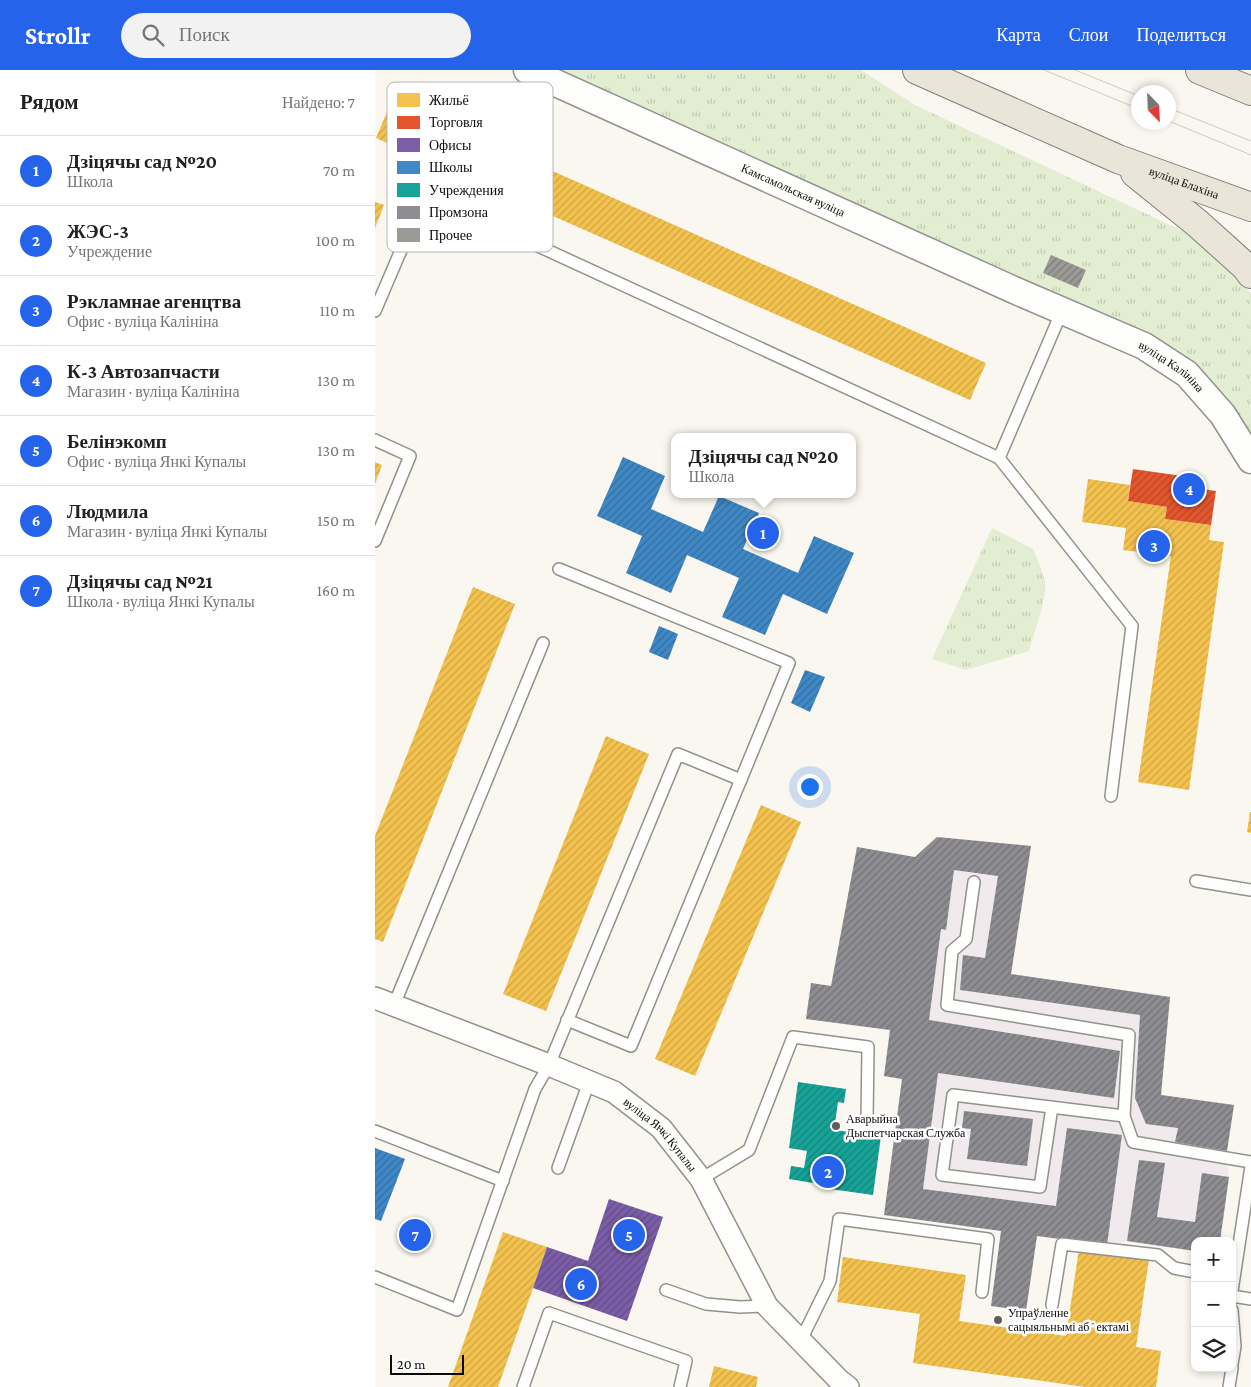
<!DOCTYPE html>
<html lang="ru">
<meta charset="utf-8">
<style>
:root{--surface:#fff;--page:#f2f2f2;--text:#222;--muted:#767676;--line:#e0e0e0;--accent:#2563eb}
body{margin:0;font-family:"Crimson Pro",serif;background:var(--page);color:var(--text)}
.controls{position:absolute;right:15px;bottom:15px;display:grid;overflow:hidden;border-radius:10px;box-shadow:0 2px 8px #0003}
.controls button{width:45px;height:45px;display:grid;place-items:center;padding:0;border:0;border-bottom:1px solid var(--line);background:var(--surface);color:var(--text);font:25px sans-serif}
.compass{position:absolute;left:756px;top:15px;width:45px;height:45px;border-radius:50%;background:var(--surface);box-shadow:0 2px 8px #0003;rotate:157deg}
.scale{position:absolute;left:15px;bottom:12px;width:74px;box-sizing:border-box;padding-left:5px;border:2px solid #0b0b0b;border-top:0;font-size:14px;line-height:18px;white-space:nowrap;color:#0b0b0b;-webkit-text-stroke:4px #fff;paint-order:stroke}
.you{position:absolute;left:434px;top:716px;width:18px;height:18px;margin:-12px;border:4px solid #fff;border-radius:50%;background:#1a73e8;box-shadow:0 0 0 8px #1a73e833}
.badge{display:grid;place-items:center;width:32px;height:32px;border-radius:50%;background:var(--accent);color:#fff;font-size:16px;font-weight:700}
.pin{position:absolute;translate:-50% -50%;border:2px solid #fff;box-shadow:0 1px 5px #0006}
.popup{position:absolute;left:296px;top:363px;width:185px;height:65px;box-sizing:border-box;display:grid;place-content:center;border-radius:10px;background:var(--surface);filter:drop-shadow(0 1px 4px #0005);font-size:16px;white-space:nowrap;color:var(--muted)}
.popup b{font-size:19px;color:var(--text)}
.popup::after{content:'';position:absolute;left:50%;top:100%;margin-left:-10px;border:10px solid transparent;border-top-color:var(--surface)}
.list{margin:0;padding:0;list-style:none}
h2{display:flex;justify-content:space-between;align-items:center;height:65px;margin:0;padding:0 20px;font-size:21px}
h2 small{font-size:16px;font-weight:400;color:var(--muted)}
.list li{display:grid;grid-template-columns:32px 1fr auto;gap:15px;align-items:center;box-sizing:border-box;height:70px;padding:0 20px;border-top:1px solid var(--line)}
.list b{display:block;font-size:19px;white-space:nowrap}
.list p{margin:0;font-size:16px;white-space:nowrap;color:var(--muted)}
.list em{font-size:16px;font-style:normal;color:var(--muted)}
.icon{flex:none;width:28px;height:28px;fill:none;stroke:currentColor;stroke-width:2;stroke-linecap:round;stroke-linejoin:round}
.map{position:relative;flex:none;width:876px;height:1317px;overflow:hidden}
header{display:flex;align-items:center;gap:30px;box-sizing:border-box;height:70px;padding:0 25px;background:var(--accent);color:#fff}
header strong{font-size:24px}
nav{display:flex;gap:28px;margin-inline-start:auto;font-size:18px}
.search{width:350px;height:45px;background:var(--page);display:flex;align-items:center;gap:12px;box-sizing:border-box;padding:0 18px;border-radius:28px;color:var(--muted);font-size:19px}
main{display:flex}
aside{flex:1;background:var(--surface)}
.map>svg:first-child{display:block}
.industrial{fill:#f0eaec}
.grass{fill:url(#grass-tufts)}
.homes{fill:url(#homes-hatch)}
.shops{fill:url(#shops-hatch)}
.offices{fill:url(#offices-hatch)}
.schools{fill:url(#schools-hatch)}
.public{fill:url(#public-hatch)}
.industry{fill:url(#industry-hatch)}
.building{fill:url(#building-hatch)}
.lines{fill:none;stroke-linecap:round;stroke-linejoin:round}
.service-casing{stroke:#92918e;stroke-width:14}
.minor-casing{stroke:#92918e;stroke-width:24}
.tertiary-casing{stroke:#92918e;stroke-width:29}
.primary-casing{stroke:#7f7f7b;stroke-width:30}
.service{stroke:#fefefd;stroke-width:11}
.minor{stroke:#fefefd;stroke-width:21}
.tertiary{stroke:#fefefd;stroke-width:26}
.primary{stroke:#e9e5d9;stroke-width:28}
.tram{stroke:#d4c6c4;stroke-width:1}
.poi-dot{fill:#5e5e5b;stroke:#fff;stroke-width:2}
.labels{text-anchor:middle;stroke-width:5;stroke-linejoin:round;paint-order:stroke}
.street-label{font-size:12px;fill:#0b0b0b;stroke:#fff}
.poi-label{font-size:12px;fill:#0b0b0b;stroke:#fff;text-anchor:start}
.key{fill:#fff;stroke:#b6b6b6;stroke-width:1}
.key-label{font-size:14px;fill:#0b0b0b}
</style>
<header>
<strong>Strollr</strong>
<div class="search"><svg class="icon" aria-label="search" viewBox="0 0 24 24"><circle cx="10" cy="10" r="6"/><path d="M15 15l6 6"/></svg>Поиск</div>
<nav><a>Карта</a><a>Слои</a><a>Поделиться</a></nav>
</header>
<main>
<aside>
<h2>Рядом<small>Найдено: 7</small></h2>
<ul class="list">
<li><span class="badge">1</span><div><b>Дзіцячы сад №20</b><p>Школа</p></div><em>70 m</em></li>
<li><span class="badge">2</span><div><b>ЖЭС-3</b><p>Учреждение</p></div><em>100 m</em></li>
<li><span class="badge">3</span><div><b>Рэкламнае агенцтва</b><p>Офис · вуліца Калініна</p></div><em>110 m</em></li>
<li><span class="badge">4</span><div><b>К-3 Автозапчасти</b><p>Магазин · вуліца Калініна</p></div><em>130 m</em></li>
<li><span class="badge">5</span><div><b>Белінэкомп</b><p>Офис · вуліца Янкі Купалы</p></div><em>130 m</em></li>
<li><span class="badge">6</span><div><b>Людмила</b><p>Магазин · вуліца Янкі Купалы</p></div><em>150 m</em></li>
<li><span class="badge">7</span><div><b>Дзіцячы сад №21</b><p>Школа · вуліца Янкі Купалы</p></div><em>160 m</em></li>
</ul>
</aside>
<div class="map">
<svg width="876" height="1317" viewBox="0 0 876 1317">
<defs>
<pattern id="grass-tufts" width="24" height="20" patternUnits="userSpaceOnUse" patternTransform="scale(1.25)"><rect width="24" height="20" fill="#e2edd1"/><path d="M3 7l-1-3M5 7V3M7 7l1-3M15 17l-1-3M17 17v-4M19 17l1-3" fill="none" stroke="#c1cab2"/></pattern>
<pattern id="homes-hatch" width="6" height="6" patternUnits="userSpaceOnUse" patternTransform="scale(1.25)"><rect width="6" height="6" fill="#f2c14e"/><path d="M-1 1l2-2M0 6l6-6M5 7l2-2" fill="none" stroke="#cea443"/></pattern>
<pattern id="shops-hatch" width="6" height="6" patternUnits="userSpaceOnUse" patternTransform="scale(1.25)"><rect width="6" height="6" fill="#e4572e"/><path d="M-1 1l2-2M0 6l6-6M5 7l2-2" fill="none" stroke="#b74625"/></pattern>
<pattern id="offices-hatch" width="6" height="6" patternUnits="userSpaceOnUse" patternTransform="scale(1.25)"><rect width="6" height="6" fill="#7b5ea7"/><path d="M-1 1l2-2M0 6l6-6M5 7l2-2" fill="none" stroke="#634c86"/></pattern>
<pattern id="schools-hatch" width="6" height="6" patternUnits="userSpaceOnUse" patternTransform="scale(1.25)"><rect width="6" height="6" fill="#3f88c5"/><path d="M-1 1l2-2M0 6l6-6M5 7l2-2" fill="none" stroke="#336d9e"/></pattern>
<pattern id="public-hatch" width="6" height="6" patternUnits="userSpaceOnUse" patternTransform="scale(1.25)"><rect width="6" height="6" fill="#17a398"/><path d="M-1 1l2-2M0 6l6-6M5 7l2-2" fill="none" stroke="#13837a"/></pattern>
<pattern id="industry-hatch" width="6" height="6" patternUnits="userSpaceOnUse" patternTransform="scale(1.25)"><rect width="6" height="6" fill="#8d8d92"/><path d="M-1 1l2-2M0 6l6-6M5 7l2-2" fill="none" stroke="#717175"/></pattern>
<pattern id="building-hatch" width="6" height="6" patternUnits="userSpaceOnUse" patternTransform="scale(1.25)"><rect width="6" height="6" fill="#9c9a95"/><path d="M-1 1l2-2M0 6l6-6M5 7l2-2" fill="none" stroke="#7d7c78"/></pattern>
</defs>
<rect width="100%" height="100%" fill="#f9f7ef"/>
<path class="industrial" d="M 562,767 L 656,776 L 636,904 L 795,927 L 786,1025 L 859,1035 L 852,1081 L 854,1107 L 845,1171 L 820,1171 L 820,1181 L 752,1171 L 732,1175 L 509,1145 L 527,1010 L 509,1006 L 515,960 L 431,949 L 436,913 L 456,916 L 519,904 L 540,787 Z"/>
<g class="grass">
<path d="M 181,0 L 486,0 L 540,35 L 812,163 L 862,204 L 876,224 L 876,368 L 775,265 Z"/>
<path d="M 617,458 L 658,479 C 662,489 668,501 670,512 C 672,529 659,563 654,581 L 591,600 L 557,589 Z"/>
</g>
<g class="homes">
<path d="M 17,30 L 611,293 L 595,330 L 1,68 Z"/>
<path d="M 0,132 L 9,135 L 0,158 Z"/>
<path d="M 0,392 L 7,395 L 0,414 Z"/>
<path d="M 713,409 L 755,415 L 753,431 L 792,437 L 790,449 L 836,455 L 834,470 L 849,472 L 814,720 L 763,712 L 796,486 L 748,480 L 751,458 L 707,452 Z"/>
<path d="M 98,517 L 140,534 L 8,872 L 0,869 L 0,766 Z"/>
<path d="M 231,666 L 274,684 L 171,941 L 128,924 Z"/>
<path d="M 386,735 L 426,752 L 320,1006 L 280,989 Z"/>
<path d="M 875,742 L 876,742 L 876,763 L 872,762 Z"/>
<path d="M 128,1162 L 172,1177 L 158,1218 L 123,1317 L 73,1317 Z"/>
<path d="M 704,1179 L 774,1189 L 761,1277 L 786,1281 L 781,1317 L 710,1317 L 538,1293 L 545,1244 L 462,1232 L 468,1187 L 591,1205 L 584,1251 L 691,1266 Z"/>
<path d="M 339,1296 L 383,1307 L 381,1317 L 334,1317 Z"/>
</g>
<path class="shops" d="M 758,399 L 821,408 L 820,418 L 841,421 L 836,455 L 790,449 L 792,437 L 753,431 Z"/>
<path class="offices" d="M 234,1129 L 288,1147 L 252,1251 L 158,1218 L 172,1177 L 213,1191 Z"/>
<g class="schools">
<path d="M 248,387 L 290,406 L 276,439 L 328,462 L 344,426 L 384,443 L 368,479 L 423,503 L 439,466 L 479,483 L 452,544 L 408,524 L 390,565 L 347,547 L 364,508 L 312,485 L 296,523 L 251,503 L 267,466 L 222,446 Z"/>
<path d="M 284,556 L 303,564 L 293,590 L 274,582 Z"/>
<path d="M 430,600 L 450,607 L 435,642 L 416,633 Z"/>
<path d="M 0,1078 L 30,1089 L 6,1151 L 0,1149 Z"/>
</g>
<path class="public" d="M 423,1012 L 471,1019 L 469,1033 L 463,1032 L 459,1060 L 506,1066 L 498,1125 L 448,1118 L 449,1112 L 439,1111 L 438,1113 L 414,1109 L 416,1096 L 429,1098 L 432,1081 L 414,1078 Z"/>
<g class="industry">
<path d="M 562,767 L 656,776 L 636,904 L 795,927 L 786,1025 L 859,1035 L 852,1081 L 800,1072 L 803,1058 L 771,1054 L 760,1028 L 765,945 L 585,920 L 588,885 L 610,888 L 623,806 L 579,800 L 571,860 L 566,859 L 554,950 L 745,981 L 739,1028 L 563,1003 L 548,1119 L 681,1136 L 692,1058 L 747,1065 L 732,1175 L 662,1166 L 651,1241 L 616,1236 L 626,1161 L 509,1145 L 527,1009 L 509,1006 L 515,960 L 431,949 L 436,913 L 456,916 L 482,777 L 540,787 Z"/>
<path d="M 589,1041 L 658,1049 L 652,1096 L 592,1089 L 596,1059 L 587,1058 Z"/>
<path d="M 764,1090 L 790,1093 L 782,1147 L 820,1152 L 827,1103 L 854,1107 L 845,1171 L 820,1171 L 820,1181 L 752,1171 Z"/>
</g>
<path class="building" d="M 676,185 L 711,200 L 703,218 L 668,203 Z"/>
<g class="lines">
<defs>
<g id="service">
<path d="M 0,241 L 50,124 L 624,388 L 757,556 L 736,726"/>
<path d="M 0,370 L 35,386 L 0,471"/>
<path d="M 624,388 L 687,241"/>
<path d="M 184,499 L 414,593 L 256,976 L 192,950"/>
<path d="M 821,811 L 876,820"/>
<path d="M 599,812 L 591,869 L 577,881 L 572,935 L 754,965 L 749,1046 L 758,1072 L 876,1092"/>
<path d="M 19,935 L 168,573"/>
<path d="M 677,1037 L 665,1117 L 567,1105 L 578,1025 L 749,1046"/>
<path d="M 0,1061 L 128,1111"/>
<path d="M 183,1098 L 214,1012"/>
<path d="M 326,1109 L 374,1080 L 418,967 L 493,977 L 492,1050"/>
<path d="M 0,1207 L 82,1240 L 160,1019 L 174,995 L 303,684 L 366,710"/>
<path d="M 291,1220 L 331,1234 L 365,1237 L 392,1236"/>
<path d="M 857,1221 L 876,1096"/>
<path d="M 857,1226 L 876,1229"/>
<path d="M 677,1235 L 687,1174 L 783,1185 L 799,1198 L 820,1202"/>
<path d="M 857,1240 L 860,1276 L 857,1294"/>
<path d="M 426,1270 L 455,1211 L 464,1149 L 613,1169 L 607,1222"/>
<path d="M 148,1317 L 174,1243 L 311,1291 L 305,1317"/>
<path d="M 854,1317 L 857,1298"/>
</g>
<g id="minor">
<path id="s1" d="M 0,928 L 174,995 L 239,1022 L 286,1058 L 326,1109 L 392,1236 L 465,1311 L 473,1317"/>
</g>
<g id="tertiary">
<path id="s2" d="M 152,0 L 639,220 L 769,276 L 812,304 L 848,345 L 876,390"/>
</g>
<g id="primary">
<path id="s3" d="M 542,0 L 743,89 L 876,137"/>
<path d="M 825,0 L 876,21"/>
<path d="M 760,103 L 822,153 L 871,197 L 876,204"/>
</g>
</defs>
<use href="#service" class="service-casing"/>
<use href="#minor" class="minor-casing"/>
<use href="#tertiary" class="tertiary-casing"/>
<use href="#primary" class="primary-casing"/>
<use href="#service" class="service"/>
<use href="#minor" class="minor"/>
<use href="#tertiary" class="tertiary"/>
<use href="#primary" class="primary"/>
<g class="tram">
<path d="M 669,0 L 764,39"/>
<path d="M 700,0 L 764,26"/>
<path d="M 794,38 L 876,71"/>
<path d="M 794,51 L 876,85"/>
</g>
</g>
<g class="poi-dot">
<circle cx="461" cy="1056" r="5"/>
<circle cx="623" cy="1250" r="5"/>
</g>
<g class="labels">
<g class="street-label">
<text dy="4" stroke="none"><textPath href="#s3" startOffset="290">вуліца Блахіна</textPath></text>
<text dy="4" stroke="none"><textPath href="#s2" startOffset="292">Камсамольская вуліца</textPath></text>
<text dy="4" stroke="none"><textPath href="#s2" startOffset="710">вуліца Калініна</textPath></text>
<text dy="4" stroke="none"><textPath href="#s1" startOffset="320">вуліца Янкі Купалы</textPath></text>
</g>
<g class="poi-label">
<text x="471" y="1053">Аварыйна<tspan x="471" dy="14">Дыспетчарская Служба</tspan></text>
<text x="633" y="1247">Упраўленне<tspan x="633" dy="14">сацыяльнымі абʼектамі</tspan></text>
</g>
</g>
<rect x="12" y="12" width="166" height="170" rx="8" class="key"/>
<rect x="22" y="23" width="23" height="14" fill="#f2c14e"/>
<rect x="22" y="46" width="23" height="13" fill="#e4572e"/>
<rect x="22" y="68" width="23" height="14" fill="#7b5ea7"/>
<rect x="22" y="91" width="23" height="13" fill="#3f88c5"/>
<rect x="22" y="113" width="23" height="14" fill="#17a398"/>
<rect x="22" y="136" width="23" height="13" fill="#8d8d92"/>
<rect x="22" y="158" width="23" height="14" fill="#9c9a95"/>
<g class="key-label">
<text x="54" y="35">Жильё</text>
<text x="54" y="57">Торговля</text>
<text x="54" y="80">Офисы</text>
<text x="54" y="102">Школы</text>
<text x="54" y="125">Учреждения</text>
<text x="54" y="147">Промзона</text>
<text x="54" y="170">Прочее</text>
</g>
</svg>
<div class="controls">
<button>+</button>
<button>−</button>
<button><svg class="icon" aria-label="layers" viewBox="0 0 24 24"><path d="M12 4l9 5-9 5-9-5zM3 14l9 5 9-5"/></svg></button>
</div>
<svg class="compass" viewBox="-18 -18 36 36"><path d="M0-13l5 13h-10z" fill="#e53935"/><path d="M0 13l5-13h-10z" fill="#767676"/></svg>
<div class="scale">20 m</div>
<div class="you"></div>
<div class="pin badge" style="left:388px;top:463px">1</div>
<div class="popup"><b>Дзіцячы сад №20</b>Школа</div>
<div class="pin badge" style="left:453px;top:1102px">2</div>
<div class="pin badge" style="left:779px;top:476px">3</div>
<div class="pin badge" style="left:814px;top:419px">4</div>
<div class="pin badge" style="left:254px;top:1165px">5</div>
<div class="pin badge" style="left:206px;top:1214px">6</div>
<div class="pin badge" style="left:40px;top:1165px">7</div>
</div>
</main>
